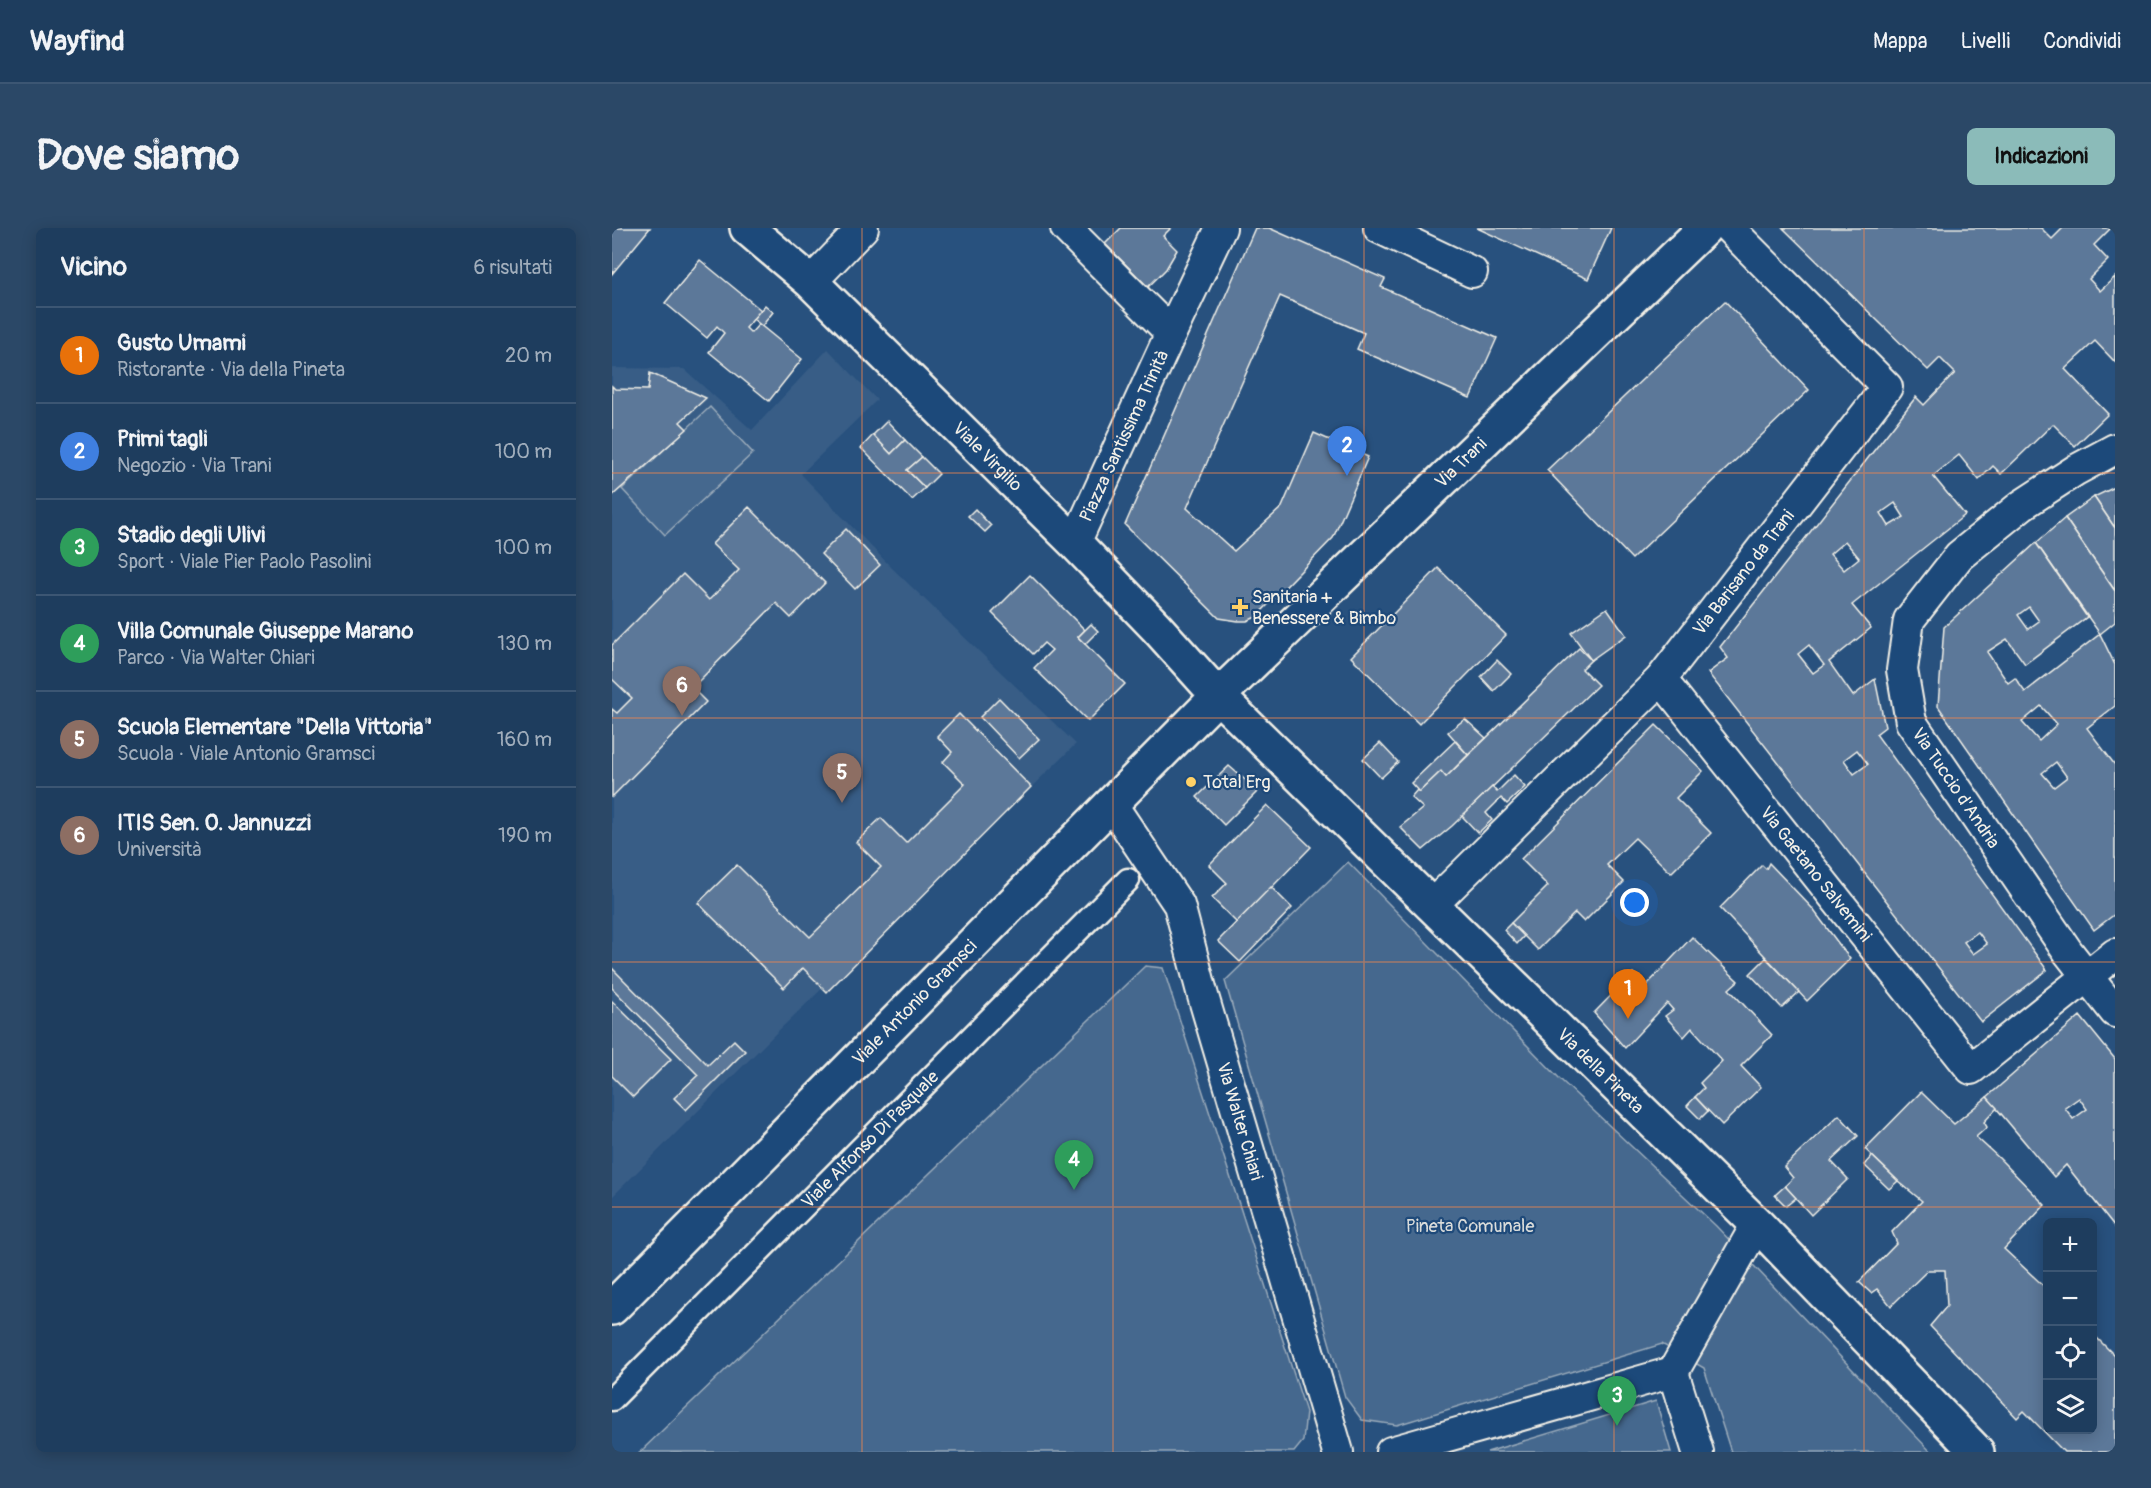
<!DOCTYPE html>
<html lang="it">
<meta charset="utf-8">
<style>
:root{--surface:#1e3d5e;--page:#2b4867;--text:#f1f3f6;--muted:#a1aebc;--line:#3c5673;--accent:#8bbbb9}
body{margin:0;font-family:Pangolin,sans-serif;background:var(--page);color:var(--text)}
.controls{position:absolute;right:18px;bottom:18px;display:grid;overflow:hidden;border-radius:9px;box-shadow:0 3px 15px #0003}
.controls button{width:54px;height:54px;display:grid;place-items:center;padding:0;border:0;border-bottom:2px solid var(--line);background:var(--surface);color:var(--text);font:30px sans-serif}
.you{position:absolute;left:1023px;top:675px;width:21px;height:21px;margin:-15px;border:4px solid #fff;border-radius:50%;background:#1a73e8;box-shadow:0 0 0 9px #1a73e833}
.badge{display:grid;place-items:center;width:39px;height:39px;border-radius:50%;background:var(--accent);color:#fff;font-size:20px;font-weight:700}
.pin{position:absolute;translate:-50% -50px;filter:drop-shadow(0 2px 3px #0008)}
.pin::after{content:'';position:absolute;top:32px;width:21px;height:18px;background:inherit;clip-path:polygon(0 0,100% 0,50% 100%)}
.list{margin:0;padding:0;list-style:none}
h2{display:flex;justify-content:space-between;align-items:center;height:78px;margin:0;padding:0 24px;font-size:26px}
h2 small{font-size:20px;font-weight:400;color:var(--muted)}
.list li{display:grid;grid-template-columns:39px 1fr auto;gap:18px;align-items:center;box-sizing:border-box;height:96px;padding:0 24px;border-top:2px solid var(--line)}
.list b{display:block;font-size:22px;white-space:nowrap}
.list p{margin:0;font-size:20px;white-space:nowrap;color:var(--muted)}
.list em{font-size:20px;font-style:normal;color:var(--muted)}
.icon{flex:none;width:33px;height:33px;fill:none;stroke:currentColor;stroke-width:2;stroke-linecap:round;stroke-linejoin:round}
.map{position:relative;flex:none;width:1503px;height:1224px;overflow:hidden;border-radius:9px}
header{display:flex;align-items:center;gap:36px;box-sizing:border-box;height:84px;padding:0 30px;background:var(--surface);border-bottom:2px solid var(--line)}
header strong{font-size:28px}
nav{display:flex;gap:33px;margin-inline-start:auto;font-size:21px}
.intro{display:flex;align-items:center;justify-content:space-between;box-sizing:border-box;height:144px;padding:0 36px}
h1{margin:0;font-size:42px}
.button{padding:15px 27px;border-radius:9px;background:var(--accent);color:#111;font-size:21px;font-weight:700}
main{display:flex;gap:36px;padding:0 36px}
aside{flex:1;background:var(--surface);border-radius:9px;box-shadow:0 3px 15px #0003}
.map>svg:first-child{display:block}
.built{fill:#375d86}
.green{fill:#45688e;stroke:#9cacbb;stroke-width:1.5}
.building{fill:#5b7899;stroke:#f4f1e8;stroke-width:1.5;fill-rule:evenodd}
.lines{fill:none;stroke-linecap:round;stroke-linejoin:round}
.pedestrian-casing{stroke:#f4f1e8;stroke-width:27}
.minor-casing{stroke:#f4f1e8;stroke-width:34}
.tertiary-casing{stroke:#f4f1e8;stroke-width:38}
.secondary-casing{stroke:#f4f1e8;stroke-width:38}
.pedestrian{stroke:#1f4a7a;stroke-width:22}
.minor{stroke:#1f4a7a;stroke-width:30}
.tertiary{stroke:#1f4a7a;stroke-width:33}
.secondary{stroke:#1f4a7a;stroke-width:33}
.grid{fill:none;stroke:#ec874e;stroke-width:1.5;stroke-opacity:0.55}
.poi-dot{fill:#ffd166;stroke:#1f4a7a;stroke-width:2}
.labels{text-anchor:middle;stroke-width:4.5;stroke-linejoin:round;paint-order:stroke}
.street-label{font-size:18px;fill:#f4f1e8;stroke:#1f4a7a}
.poi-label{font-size:18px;fill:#f4f1e8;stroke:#1f4a7a;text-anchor:start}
.park-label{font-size:18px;fill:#dadcda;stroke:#1f4a7a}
</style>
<header>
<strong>Wayfind</strong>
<nav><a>Mappa</a><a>Livelli</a><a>Condividi</a></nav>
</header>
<div class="intro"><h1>Dove siamo</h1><a class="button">Indicazioni</a></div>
<main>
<aside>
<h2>Vicino<small>6 risultati</small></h2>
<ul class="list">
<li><span class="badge" style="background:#e8710a">1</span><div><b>Gusto Umami</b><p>Ristorante · Via della Pineta</p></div><em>20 m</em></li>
<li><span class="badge" style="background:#3f7fe0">2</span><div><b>Primi tagli</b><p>Negozio · Via Trani</p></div><em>100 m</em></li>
<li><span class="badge" style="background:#2e9e5b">3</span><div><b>Stadio degli Ulivi</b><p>Sport · Viale Pier Paolo Pasolini</p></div><em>100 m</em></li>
<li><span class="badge" style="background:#2e9e5b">4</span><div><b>Villa Comunale Giuseppe Marano</b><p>Parco · Via Walter Chiari</p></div><em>130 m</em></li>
<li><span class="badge" style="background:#8d6e63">5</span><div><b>Scuola Elementare &quot;Della Vittoria&quot;</b><p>Scuola · Viale Antonio Gramsci</p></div><em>160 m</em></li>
<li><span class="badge" style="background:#8d6e63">6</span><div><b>ITIS Sen. O. Jannuzzi</b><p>Università</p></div><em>190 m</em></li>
</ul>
</aside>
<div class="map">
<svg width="1503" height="1224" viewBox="0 0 1503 1224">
<rect width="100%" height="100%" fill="#28517e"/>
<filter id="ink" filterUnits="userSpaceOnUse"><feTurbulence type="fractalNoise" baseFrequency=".0167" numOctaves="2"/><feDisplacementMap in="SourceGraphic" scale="12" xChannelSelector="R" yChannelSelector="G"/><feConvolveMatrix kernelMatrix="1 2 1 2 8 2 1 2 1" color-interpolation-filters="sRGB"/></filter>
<g filter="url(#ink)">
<path class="built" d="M 216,121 L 265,172 L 189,246 L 281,341 L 464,516 L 163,806 L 0,969 L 0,140 L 72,141 L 140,202 Z"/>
<g class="green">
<path d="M 98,179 L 141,225 L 53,307 L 10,261 Z"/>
<path d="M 736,634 L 951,854 L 1104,998 L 1319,1224 L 1119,1224 L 1092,1140 L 1050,1116 L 785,1197 L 750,1192 L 733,1169 L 613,753 Z"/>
<path d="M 533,738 L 551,740 L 694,1184 L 691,1213 L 682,1224 L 28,1224 Z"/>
<path d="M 1044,1173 L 1059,1224 L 875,1224 Z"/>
</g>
<g class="building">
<path d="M 0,0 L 38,0 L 0,46 Z"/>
<path d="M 509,0 L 559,0 L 551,8 L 565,22 L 554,41 L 536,59 L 493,16 Z"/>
<path d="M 643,0 L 657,0 L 773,51 L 769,59 L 885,110 L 858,170 L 745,121 L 752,105 L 668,68 L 575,280 L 622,323 L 670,279 L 702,205 L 756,229 L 721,310 L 644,389 L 635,393 L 626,393 L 607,390 L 513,297 Z"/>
<path d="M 865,0 L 999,0 L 976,51 Z"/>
<path d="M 1171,0 L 1429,0 L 1440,11 L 1451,0 L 1499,0 L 1482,17 L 1496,32 L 1477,51 L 1488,63 L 1503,49 L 1503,134 L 1483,113 L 1453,141 L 1496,186 L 1463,218 L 1441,196 L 1389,246 L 1381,238 L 1367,252 L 1347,227 L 1321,248 L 1353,287 L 1240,377 L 1259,400 L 1217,434 L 1241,468 L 1263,451 L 1273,499 L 1264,506 L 1435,742 L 1369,794 L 1096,445 L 1116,430 L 1108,419 L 1304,169 L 1312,177 L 1343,145 L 1328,130 L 1316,142 ZM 1283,275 L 1292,289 L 1277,298 L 1269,285 ZM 1233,313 L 1247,330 L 1232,342 L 1218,326 ZM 1197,417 L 1212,437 L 1201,445 L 1186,426 ZM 1245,522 L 1256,536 L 1242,546 L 1232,532 ZM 1366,704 L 1375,716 L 1361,726 L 1352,714 Z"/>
<path d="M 88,32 L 149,82 L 134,100 L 139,105 L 147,96 L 190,131 L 157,173 L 97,124 L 112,105 L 105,98 L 95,110 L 53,75 Z"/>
<path d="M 1113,73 L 1197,162 L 1020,331 L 935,242 Z"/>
<path d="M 153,77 L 161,84 L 150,98 L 141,91 Z"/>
<path d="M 38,145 L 94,170 L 68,194 L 75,201 L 0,268 L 0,158 L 3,161 L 36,162 Z"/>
<path d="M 275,193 L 293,212 L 279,226 L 261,207 Z"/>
<path d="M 261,207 L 279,226 L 293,212 L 310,229 L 295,242 L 313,260 L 300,272 L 249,220 Z"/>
<path d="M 310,229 L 327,246 L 313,260 L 295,242 Z"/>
<path d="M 1503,259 L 1503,300 L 1482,269 Z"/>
<path d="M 1482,269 L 1503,300 L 1503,363 L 1453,290 Z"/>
<path d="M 137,279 L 213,355 L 179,390 L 164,375 L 80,460 L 94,474 L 0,569 L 0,481 L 5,485 L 20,470 L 0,451 L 0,417 L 71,346 L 97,372 L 127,342 L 100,316 Z"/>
<path d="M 363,281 L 379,298 L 373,304 L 356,288 Z"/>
<path d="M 1453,290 L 1503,363 L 1503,394 L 1488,406 L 1424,315 Z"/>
<path d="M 234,301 L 268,337 L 243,361 L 209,326 Z"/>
<path d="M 1424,315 L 1475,389 L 1413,436 L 1395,411 L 1375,424 L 1396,455 L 1403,450 L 1413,464 L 1488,406 L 1503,437 L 1503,478 L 1475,500 L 1503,537 L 1503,686 L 1482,702 L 1326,478 L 1332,399 ZM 1417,379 L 1427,393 L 1416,401 L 1406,387 ZM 1429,478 L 1445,496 L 1427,513 L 1410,494 ZM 1444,534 L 1455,549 L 1442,559 L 1430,545 Z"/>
<path d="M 826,340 L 894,407 L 807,496 L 739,429 Z"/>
<path d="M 418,347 L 473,402 L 466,409 L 513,456 L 476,493 L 422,440 L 440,422 L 432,415 L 421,426 L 380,385 Z"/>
<path d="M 995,380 L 1014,407 L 979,432 L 959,405 Z"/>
<path d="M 479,396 L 486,403 L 473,416 L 466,409 Z"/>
<path d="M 967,420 L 979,432 L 970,441 L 986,457 L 840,598 L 811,622 L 788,599 L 811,580 L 799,569 L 805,562 L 807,564 L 829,543 L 834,549 Z"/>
<path d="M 885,432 L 899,446 L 882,463 L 869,449 Z"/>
<path d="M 387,470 L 427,511 L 407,530 L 368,489 Z"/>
<path d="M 347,486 L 419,559 L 215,764 L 191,740 L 172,760 L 86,675 L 125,637 L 198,709 L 269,639 L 244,614 L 269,590 L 294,615 L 353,556 L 331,534 L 340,524 L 325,508 Z"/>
<path d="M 853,491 L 874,510 L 856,527 L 836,504 Z"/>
<path d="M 1044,497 L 1091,543 L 1064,570 L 1099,605 L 1059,645 L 1023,610 L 995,637 L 1012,654 L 972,694 L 963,685 L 926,722 L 899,695 L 936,658 L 909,631 Z"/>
<path d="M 843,513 L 856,527 L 834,549 L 829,543 L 807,564 L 799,555 Z"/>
<path d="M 768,515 L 786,534 L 769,550 L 751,531 Z"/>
<path d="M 617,538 L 646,563 L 612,597 L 585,569 Z"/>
<path d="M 902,547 L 913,559 L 895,576 L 889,570 L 874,585 L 880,592 L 866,605 L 850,588 L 880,559 L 885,564 Z"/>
<path d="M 655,577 L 699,619 L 625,695 L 600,670 L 615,655 L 597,637 Z"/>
<path d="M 1157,635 L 1200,680 L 1238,731 L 1195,773 L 1108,680 L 1150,637 L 1154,641 Z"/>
<path d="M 659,659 L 680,680 L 628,734 L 606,713 Z"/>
<path d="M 899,695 L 912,708 L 905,716 L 892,702 Z"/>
<path d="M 1080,709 L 1126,753 L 1117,761 L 1160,807 L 1129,838 L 1149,859 L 1110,897 L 1083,869 L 1092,860 L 1088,855 L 1110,833 L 1080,800 L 1072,809 L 1053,788 L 1061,782 L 1055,775 L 1013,820 L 982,785 L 1021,745 L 1034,758 Z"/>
<path d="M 1154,730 L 1187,764 L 1170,780 L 1138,746 Z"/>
<path d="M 0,740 L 96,837 L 122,812 L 133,823 L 74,882 L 62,870 L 86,847 L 0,760 Z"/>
<path d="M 0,773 L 59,831 L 21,869 L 0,848 Z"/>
<path d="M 1468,788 L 1503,831 L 1503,999 L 1454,937 L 1442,949 L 1375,869 ZM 1467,870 L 1475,881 L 1461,891 L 1453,880 Z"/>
<path d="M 1309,864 L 1342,896 L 1375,869 L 1385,880 L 1372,894 L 1375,899 L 1364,909 L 1387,930 L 1433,977 L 1392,1021 L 1436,1062 L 1436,1202 L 1480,1202 L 1480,1105 L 1503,1128 L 1503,1224 L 1452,1224 L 1412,1183 L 1405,1190 L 1335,1116 L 1318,1098 L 1335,1078 L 1333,1042 L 1316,1042 L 1279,1078 L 1265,1061 L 1259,1065 L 1247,1054 L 1285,1015 L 1280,1004 L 1310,973 L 1286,953 L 1253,921 Z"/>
<path d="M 1083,869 L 1096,883 L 1088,891 L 1075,878 Z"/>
<path d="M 1227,887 L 1246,908 L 1219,933 L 1236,951 L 1199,987 L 1173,958 L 1181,950 L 1172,939 Z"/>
<path d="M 1260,928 L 1286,953 L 1277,961 L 1252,937 Z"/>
<path d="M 1173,958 L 1184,970 L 1174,978 L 1163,967 Z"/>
</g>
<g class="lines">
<defs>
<g id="pedestrian">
<path id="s1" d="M 0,1171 L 516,652"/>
</g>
<g id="minor">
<path d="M 454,0 L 559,105 L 463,315"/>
<path d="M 767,0 L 860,44"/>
<path d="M 199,54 L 251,0"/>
<path d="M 559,105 L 609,0"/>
<path id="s2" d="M 1503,221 L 1464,242 L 1410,277 L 1347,328 L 1297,392 L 1290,442 L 1299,494 L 1456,724 L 1503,784"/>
<path id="s3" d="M 1049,451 L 1359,841 L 1503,726"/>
<path id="s4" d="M 500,577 L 567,677 L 591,768 L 726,1224"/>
<path id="s5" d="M 819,678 L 1049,451 L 1275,159 L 1117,0"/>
<path d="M 1061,1144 L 1145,996"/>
<path d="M 779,1224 L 1061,1144 L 1086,1224"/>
</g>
<g id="tertiary">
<path id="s6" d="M 135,0 L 199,54 L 463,315 L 544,399 L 606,468 L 1145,996 L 1365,1224"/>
</g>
<g id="secondary">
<path id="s7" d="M 0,1080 L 606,468 L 1093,0"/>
</g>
</defs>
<use href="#pedestrian" class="pedestrian-casing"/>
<use href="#minor" class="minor-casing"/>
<use href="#tertiary" class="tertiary-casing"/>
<use href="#secondary" class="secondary-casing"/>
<use href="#pedestrian" class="pedestrian"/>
<use href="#minor" class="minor"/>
<use href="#tertiary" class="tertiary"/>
<use href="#secondary" class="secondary"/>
</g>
</g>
<path class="grid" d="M 250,0 L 250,1224M 501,0 L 501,1224M 752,0 L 752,1224M 1002,0 L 1002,1224M 1252,0 L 1252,1224M 0,245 L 1503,245M 0,490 L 1503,490M 0,734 L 1503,734M 0,979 L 1503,979"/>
<g class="poi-dot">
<path d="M625 370h6v6h6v6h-6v6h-6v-6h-6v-6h6z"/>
<circle cx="579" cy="554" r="6"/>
</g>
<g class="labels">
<g class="street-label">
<text transform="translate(512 208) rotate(-65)" y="6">Piazza Santissima Trinità</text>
<text dy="6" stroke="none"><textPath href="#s6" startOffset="332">Viale Virgilio</textPath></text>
<text dy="6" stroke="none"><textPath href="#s7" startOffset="1198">Via Trani</textPath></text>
<text dy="6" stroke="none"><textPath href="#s5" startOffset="458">Via Barisano da Trani</textPath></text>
<text dy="6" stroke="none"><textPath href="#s2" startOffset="454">Via Tuccio d'Andria</textPath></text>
<text dy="6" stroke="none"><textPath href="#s3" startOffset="249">Via Gaetano Salvemini</textPath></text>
<text dy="6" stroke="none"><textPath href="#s7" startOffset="430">Viale Antonio Gramsci</textPath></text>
<text dy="6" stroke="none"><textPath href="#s6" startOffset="1200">Via della Pineta</textPath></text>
<text dy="6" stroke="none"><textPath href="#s4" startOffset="345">Via Walter Chiari</textPath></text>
<text dy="6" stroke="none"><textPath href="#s1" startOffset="366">Viale Alfonso Di Pasquale</textPath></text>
</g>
<g class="poi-label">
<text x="640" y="375">Sanitaria +<tspan x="640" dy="21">Benessere &amp; Bimbo</tspan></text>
<text x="591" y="560">Total Erg</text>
</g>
<g class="park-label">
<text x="858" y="1004">Pineta Comunale</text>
</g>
</g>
</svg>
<div class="controls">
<button>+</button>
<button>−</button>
<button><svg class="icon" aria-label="locate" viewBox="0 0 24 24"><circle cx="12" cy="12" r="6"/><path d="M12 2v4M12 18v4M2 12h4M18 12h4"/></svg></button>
<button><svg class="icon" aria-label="layers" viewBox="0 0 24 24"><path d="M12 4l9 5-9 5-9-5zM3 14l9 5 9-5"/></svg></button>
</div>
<div class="you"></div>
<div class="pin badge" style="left:1016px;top:791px;background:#e8710a">1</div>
<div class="pin badge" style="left:735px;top:248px;background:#3f7fe0">2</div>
<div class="pin badge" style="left:1005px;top:1198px;background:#2e9e5b">3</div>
<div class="pin badge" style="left:462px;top:962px;background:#2e9e5b">4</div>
<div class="pin badge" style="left:230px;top:575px;background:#8d6e63">5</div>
<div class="pin badge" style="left:70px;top:488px;background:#8d6e63">6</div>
</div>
</main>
